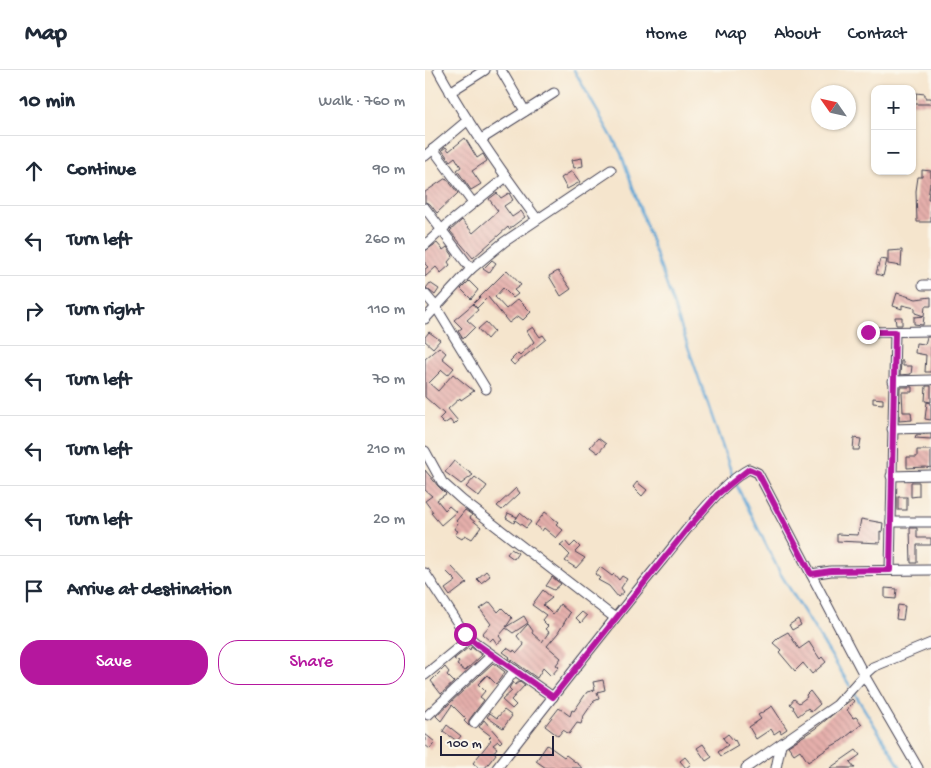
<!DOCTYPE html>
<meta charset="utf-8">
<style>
:root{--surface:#fff;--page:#f2f2f3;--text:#1f2937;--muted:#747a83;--line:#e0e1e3;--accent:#b5179e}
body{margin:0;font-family:"Gochi Hand",sans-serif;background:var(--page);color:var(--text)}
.controls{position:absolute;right:15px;top:15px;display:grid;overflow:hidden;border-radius:10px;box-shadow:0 1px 4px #0004}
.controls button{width:45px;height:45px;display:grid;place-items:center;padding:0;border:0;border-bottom:1px solid var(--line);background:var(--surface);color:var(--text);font:25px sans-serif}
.compass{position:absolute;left:386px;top:15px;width:45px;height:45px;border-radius:50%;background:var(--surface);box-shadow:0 1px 4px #0004;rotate:304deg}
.scale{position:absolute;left:15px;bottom:12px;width:114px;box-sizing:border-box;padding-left:5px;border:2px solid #22223b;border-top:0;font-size:14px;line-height:18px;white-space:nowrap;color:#22223b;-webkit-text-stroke:4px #fbf7ec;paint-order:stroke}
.stop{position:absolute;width:15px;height:15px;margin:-11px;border:4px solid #b5179e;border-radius:50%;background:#fff}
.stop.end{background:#b5179e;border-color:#fff;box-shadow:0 1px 5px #0008}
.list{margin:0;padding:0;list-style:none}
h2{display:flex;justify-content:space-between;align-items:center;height:65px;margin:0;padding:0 20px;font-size:21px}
h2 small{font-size:16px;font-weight:400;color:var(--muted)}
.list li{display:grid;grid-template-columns:32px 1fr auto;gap:15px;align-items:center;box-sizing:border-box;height:70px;padding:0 20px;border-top:1px solid var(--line)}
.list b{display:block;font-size:19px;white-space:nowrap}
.list em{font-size:16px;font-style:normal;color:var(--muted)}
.actions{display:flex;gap:10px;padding:15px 20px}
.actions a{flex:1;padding:11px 0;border:1px solid var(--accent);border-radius:20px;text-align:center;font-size:18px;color:var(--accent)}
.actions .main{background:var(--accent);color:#fff}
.icon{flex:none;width:28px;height:28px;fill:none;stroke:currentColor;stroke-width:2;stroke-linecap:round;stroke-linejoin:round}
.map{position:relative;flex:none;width:506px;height:698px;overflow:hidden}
header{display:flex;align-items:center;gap:30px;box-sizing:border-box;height:70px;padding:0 25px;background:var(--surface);border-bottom:1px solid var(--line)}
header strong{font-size:24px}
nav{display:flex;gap:28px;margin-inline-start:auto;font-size:18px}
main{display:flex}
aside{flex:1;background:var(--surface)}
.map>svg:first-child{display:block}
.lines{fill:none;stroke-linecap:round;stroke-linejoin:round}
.stream{stroke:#60a5d5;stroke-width:2.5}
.building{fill:url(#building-back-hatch)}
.minor-casing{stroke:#423f51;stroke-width:11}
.minor{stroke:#fff;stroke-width:9}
.route{stroke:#b5179e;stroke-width:6}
</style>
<header>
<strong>Map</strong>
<nav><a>Home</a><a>Map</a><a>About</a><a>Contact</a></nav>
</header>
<main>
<aside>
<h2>10 min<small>Walk · 760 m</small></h2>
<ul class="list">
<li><svg class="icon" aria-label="ahead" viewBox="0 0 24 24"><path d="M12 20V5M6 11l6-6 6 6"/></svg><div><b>Continue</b></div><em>90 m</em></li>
<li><svg class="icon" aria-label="left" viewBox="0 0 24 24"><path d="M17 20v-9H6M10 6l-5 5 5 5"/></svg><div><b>Turn left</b></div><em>260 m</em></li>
<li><svg class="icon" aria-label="right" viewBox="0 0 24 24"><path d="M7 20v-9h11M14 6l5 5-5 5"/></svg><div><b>Turn right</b></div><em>110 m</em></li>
<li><svg class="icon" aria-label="left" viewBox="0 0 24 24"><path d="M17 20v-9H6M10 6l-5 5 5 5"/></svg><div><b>Turn left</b></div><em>70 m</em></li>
<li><svg class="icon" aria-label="left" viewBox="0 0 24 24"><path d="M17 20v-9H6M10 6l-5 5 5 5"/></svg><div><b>Turn left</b></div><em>210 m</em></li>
<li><svg class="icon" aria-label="left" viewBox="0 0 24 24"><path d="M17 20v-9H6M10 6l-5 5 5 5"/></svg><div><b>Turn left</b></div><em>20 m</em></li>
<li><svg class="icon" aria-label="arrive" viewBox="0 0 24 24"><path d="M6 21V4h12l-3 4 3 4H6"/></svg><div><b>Arrive at destination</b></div></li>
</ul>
<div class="actions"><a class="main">Save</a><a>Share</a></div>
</aside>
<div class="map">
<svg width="506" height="698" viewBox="0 0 506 698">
<defs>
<pattern id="building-back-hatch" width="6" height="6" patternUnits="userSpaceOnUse" patternTransform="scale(1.25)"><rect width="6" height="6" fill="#e5afab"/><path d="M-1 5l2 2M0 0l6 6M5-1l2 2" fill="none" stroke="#c49694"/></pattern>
</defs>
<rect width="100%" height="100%" fill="#fbf7ec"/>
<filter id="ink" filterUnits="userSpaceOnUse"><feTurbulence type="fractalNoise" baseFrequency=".02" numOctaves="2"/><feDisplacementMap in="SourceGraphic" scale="10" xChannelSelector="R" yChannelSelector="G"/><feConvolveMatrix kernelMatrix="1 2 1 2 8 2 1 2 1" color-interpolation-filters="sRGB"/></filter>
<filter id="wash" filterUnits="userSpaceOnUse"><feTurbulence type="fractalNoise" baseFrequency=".0096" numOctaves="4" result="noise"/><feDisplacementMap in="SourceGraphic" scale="20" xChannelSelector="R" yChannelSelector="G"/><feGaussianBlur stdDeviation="1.12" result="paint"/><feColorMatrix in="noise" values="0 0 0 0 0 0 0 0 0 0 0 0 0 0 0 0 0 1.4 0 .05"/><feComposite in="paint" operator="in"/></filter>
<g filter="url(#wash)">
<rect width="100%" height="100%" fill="#f5e5cd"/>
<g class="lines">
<g class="stream">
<path d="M 149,0 L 196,83 L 308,407"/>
<path d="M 310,412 L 355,503 L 425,616"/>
<path d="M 428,621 L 476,698"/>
</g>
</g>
<g id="blocks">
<g class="building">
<path d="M 491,23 L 500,24 L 500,28 L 506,28 L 506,34 L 487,34 L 487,29 L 491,29 Z"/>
<path d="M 40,68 L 52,88 L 58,84 L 62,91 L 47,101 L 56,114 L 46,120 L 32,100 L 36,97 L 30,87 L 25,91 L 17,80 L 21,77 L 24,81 Z"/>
<path d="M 157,88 L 158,96 L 149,98 L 147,90 Z"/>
<path d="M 497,100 L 506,101 L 506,113 L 505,113 L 503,129 L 506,129 L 506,152 L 492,152 L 491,121 L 493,107 L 497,107 Z"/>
<path d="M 147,101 L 155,112 L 142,119 L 136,108 Z"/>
<path d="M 21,108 L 33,123 L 12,143 L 5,134 L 0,132 L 0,122 Z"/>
<path d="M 72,123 L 76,128 L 84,123 L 88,130 L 79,136 L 87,147 L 96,141 L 100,147 L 84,159 L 83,157 L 48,188 L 25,161 L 37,150 L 48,163 L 73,141 L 64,129 Z"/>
<path d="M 12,173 L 18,180 L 22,177 L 28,186 L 23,192 L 25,195 L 16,203 L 11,197 L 0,207 L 0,199 L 3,197 L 0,194 L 0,181 Z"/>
<path d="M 477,180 L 476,196 L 463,194 L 463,181 Z"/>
<path d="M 455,189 L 462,190 L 458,206 L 451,204 Z"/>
<path d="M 67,190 L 71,193 L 64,203 L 58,199 Z"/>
<path d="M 82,200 L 96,215 L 89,220 L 93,224 L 88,228 L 78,218 L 70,227 L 81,239 L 93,229 L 106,242 L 98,250 L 93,246 L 84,253 L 63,227 L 52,238 L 48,234 Z"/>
<path d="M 133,201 L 146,219 L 136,226 L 124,206 Z"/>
<path d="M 44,211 L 53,220 L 46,229 L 36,219 Z"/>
<path d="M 5,213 L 14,219 L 10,225 L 1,218 Z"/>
<path d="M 472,223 L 491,229 L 506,227 L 506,236 L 500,236 L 499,246 L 490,243 L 490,238 L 477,235 L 477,239 L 468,236 Z"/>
<path d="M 48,234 L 53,240 L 42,250 L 50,257 L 38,269 L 33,261 L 37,258 L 29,250 Z"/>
<path d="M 499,246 L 498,255 L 489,254 L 489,247 Z"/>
<path d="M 470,247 L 477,247 L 477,255 L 471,255 Z"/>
<path d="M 61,252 L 69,261 L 62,269 L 53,259 Z"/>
<path d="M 108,257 L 115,267 L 118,265 L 121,269 L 89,295 L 85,291 L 93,283 L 95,285 L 109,272 L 102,261 Z"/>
<path d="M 4,262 L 15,270 L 8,278 L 0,271 L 0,267 Z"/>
<path d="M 502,267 L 506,267 L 506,302 L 500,302 L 501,285 L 490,283 L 491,273 L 500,274 Z"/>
<path d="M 14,277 L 21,283 L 17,288 L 29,298 L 23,305 L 17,300 L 4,313 L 13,321 L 28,304 L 49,321 L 36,330 L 35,328 L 23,339 L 33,351 L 29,355 L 25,350 L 19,354 L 14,349 L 19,344 L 0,327 L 0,289 Z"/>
<path d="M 476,291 L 478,291 L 478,296 L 487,296 L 486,304 L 475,305 Z"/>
<path d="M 501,316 L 506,316 L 506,332 L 500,331 Z"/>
<path d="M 475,317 L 487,317 L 487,322 L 477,322 L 478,342 L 486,342 L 487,350 L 474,351 Z"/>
<path d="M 448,328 L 458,329 L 458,334 L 448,333 Z"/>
<path d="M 502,332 L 506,333 L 506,350 L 500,349 Z"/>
<path d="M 506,364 L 506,369 L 490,368 L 491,365 Z"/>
<path d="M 173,368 L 181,374 L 173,383 L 165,377 Z"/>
<path d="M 429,368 L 436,369 L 434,380 L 428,380 Z"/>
<path d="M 492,380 L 506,380 L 506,398 L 501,397 L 482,398 L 482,387 L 492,387 Z"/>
<path d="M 29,391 L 48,405 L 36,414 L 20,402 Z"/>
<path d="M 0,400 L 13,416 L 21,424 L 12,430 L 20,440 L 24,436 L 31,442 L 16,455 L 6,443 L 8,442 L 0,431 L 7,426 L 0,420 Z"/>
<path d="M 50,407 L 62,416 L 54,427 L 41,417 Z"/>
<path d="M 212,412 L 222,420 L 217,426 L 208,417 Z"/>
<path d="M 486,412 L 494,412 L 494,426 L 486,427 Z"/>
<path d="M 91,418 L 95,423 L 77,440 L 72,436 Z"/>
<rect x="473" y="427" width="9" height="13"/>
<path d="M 40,440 L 47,445 L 45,448 L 56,457 L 47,469 L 40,465 L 37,469 L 30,465 L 33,461 L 29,459 L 33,453 L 31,451 Z"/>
<path d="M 120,442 L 133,452 L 131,454 L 138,460 L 131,468 L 119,458 L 117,461 L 110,455 Z"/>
<path d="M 83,443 L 92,447 L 91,449 L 95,443 L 106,452 L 101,458 L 90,450 L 89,453 L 81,448 Z"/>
<path d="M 436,449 L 458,453 L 457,462 L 455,461 L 455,473 L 412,471 L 412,464 L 433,465 Z"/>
<path d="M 485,458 L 492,458 L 492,468 L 506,468 L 506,475 L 492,475 L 492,493 L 486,493 Z"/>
<path d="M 140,471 L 145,477 L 150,472 L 155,477 L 150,482 L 160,488 L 151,498 L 140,491 L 145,485 L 135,475 Z"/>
<path d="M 86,479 L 93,483 L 89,489 L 82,484 Z"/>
<path d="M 27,497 L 42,513 L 25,526 L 20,519 L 31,511 L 22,502 Z"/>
<path d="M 175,497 L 187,506 L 189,504 L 194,510 L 197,506 L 202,509 L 196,518 L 199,522 L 193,527 L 184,516 L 173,510 L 175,508 L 170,504 Z"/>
<path d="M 61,501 L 65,506 L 56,513 L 52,509 Z"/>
<path d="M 127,507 L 136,514 L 129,520 L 121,516 Z"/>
<path d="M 460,518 L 472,519 L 471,529 L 460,528 Z"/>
<path d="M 118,520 L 127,528 L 118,535 L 128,545 L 135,534 L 145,543 L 133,563 L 122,576 L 136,588 L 131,595 L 134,597 L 126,606 L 118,598 L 112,608 L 84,588 L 85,587 L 78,582 L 82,578 L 88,582 L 89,580 L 92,583 L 99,575 L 92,566 L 103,554 L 108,561 L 107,563 L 117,572 L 124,562 L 120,559 L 123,556 L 117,550 L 121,545 L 107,535 Z"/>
<path d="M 65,532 L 73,542 L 77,538 L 87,548 L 81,557 L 99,546 L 103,553 L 88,563 L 81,558 L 74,566 L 77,570 L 72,574 L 68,568 L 65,571 L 57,564 L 66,554 L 55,539 Z"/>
<path d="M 473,535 L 480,536 L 478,550 L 471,549 Z"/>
<path d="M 157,542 L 162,546 L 156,553 L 151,548 Z"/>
<path d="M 373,549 L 376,555 L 367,560 L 364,555 Z"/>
<path d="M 363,562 L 374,579 L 384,572 L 395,589 L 397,587 L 401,592 L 387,604 L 378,593 L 370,601 L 354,582 L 356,580 L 348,573 L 354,567 Z"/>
<path d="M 46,577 L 57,585 L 40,601 L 32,595 L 34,592 L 29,589 L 43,578 L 45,580 Z"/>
<path d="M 68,593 L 80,602 L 71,614 L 62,605 L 53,614 L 60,621 L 55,627 L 59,630 L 44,650 L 44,656 L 39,651 L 41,649 L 27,635 L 16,651 L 11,646 Z"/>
<path d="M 20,597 L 24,602 L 22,605 L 29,612 L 16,624 L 6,611 Z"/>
<path d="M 178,610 L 180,620 L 172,622 L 174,629 L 169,631 L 158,647 L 156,654 L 152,653 L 144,664 L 138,660 L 133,666 L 120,656 L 134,638 L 145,646 L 147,640 L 149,641 L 162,622 L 170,620 L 168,612 Z"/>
<path d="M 95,611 L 100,615 L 86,630 L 91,635 L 87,639 L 77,630 L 87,621 L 84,618 L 88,612 L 90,615 Z"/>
<path d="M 385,621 L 395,634 L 386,642 L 383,638 L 373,646 L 368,638 L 369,637 L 365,634 L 369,629 L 374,633 L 382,627 L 381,625 Z"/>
<path d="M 427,629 L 429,631 L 422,640 L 428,648 L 431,647 L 437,654 L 416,671 L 405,677 L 383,692 L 375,680 L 369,684 L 363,676 L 391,658 Z"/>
<path d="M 347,636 L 362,659 L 356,663 L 355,660 L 349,664 L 346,659 L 331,669 L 324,657 L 336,649 L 333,645 Z"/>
<path d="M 79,640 L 87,646 L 78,658 L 62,647 L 65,643 L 72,648 Z"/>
<path d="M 59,650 L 77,671 L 75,673 L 73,671 L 68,675 L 72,678 L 69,682 L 71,684 L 60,698 L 54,698 L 48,693 L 66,670 L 64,668 L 66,666 L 54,657 Z"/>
<path d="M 22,655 L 36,666 L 32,671 L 18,661 Z"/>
<path d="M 0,664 L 10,672 L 5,679 L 0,675 Z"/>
<path d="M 303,664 L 309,671 L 310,670 L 313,676 L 296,686 L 293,682 L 303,675 L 298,668 Z"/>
<path d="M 278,674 L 287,687 L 281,691 L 272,678 Z"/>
<path d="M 122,675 L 139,687 L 141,685 L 158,698 L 121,698 L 111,691 Z"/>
<path d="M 431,680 L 435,685 L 425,692 L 430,698 L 405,698 Z"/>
<path d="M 260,687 L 266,694 L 261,698 L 255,691 Z"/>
</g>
</g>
</g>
<g filter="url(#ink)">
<use href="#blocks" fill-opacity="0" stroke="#423f51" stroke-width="1"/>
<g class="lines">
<defs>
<g id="minor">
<path d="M 13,0 C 42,53 76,101 112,149"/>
<path d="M 76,0 L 100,41"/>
<path d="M 25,22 L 60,0"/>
<path d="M 55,70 L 129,23"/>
<path d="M 8,79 L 48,133"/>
<path d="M 0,86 L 43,50"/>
<path d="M 0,138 L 46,199"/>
<path d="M 0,175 L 24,153 L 81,107"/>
<path d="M 498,215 L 506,215"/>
<path d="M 0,224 L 11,237 L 61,319"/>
<path d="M 0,249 L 46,199 L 79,172 L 186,100"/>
<path d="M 443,262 L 506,261"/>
<path d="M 468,311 L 506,310"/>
<path d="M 467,359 L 506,358"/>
<path d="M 0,381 L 17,412 L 37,430 L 190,548"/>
<path d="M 466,406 L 506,405"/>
<path d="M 466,452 L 506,452"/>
<path d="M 465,500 L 470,262"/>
<path d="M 0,503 L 40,564 L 52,574 L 128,627"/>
<path d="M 386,504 L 406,501 L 506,500"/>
<path d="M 0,605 L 45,568"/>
<path d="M 3,645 L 67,585"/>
<path d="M 49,653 L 90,600"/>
<path d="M 72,698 C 127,628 181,558 238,489 C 260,462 294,415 324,399 L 333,403 L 439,605 L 493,698"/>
<path d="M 321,698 L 412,635 L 439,605 L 448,597 L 506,573"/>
<path d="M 351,698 L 356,674"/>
</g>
</defs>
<use href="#minor" class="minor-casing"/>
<use href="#minor" class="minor"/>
</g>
</g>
<g class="lines" filter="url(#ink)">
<path class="route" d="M 40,564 L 52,574 L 128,627 L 264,457 L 293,424 L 324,399 L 333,403 L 386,504 L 406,501 L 465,500 L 470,262 L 443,262"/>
</g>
</svg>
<div class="controls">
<button>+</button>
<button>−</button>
</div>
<svg class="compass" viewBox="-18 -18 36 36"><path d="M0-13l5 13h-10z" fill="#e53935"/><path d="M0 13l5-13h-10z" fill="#747a83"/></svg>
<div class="scale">100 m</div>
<div class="stop" style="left:40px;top:564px"></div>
<div class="stop end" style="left:443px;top:262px"></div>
</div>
</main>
